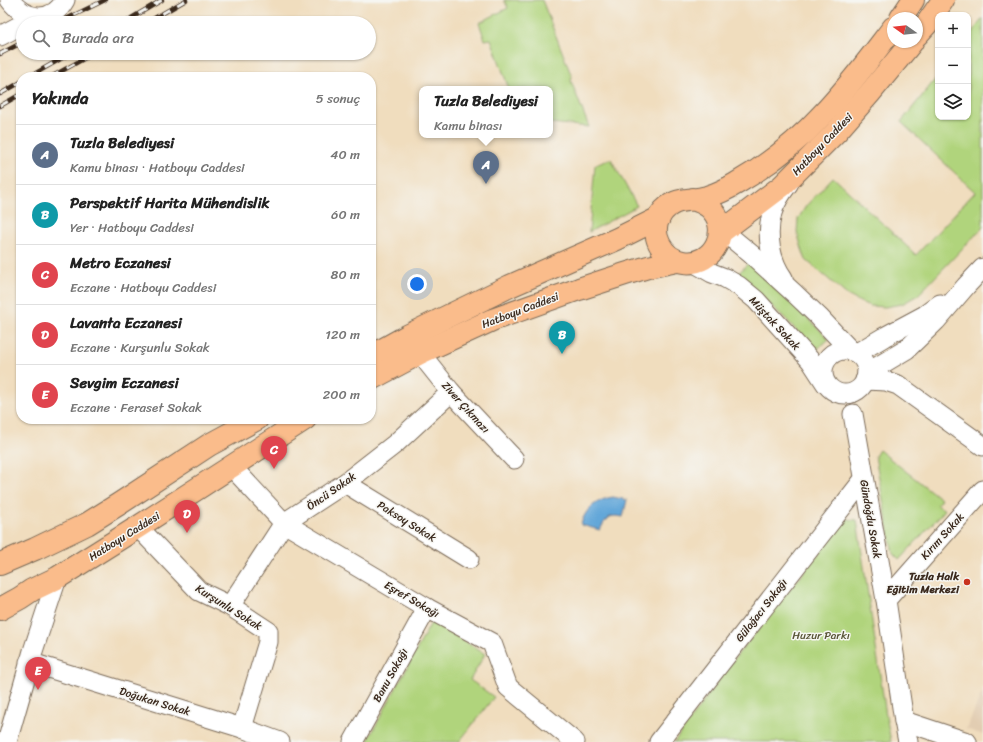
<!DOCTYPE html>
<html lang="tr">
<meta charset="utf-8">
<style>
:root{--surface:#fff;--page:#f6f6f6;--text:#222;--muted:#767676;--line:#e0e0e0;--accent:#ea580c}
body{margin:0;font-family:Sriracha,sans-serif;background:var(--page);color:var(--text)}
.controls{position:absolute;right:12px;top:12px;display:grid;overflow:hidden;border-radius:8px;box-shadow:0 1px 3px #0004}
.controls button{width:36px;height:36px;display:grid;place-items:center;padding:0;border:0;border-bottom:1px solid var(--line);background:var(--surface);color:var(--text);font:20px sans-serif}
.compass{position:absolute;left:887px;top:12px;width:36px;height:36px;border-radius:50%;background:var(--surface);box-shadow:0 1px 3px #0004;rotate:285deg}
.you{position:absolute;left:417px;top:284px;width:14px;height:14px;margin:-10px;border:3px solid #fff;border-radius:50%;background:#1a73e8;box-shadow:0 0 0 6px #1a73e833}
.badge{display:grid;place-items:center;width:26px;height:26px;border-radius:50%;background:var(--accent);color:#fff;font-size:13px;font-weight:700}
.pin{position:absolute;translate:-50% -33px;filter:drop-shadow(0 1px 2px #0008)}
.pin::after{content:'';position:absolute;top:21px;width:14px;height:12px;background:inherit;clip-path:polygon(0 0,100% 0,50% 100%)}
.popup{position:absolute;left:419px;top:86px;width:134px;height:52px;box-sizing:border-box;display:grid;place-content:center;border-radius:8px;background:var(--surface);filter:drop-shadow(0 1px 3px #0005);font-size:13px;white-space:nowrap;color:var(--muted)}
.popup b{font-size:15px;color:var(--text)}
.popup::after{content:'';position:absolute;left:50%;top:100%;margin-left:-8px;border:8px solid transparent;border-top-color:var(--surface)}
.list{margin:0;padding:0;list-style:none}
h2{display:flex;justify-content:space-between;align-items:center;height:52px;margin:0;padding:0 16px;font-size:17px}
h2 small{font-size:13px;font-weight:400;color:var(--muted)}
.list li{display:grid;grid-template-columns:26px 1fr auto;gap:12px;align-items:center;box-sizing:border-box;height:60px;padding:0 16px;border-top:1px solid var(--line)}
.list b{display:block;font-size:15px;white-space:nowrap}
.list p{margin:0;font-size:13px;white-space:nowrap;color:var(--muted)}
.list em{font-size:13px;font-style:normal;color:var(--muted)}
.icon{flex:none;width:22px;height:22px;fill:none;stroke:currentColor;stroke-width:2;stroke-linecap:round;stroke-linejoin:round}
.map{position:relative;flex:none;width:983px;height:742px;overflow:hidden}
.search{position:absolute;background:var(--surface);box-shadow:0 1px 3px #0004;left:16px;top:16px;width:360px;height:44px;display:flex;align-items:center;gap:10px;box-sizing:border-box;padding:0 14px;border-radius:22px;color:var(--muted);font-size:15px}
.panel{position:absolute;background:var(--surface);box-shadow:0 1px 3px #0004;left:16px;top:72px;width:360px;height:352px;border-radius:16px}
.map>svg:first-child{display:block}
.built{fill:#e2cdb2}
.green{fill:#b0d47c;stroke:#767f4d}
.water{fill:#64a7d9;stroke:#50687c}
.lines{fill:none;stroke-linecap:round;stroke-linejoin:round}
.minor-casing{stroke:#7a6956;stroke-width:21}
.major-casing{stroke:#7a6956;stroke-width:24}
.minor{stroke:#fff;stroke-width:19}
.major{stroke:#fabc8b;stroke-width:22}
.rail-casing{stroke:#3b2a1e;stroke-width:4.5}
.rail{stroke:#f6f6f2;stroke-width:3;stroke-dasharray:9;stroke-linecap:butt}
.poi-dot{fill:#c8321e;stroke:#f6f6f2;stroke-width:1.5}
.labels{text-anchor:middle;stroke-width:3;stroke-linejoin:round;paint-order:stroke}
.street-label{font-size:11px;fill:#3b2a1e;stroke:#f6f6f2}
.poi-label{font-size:11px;font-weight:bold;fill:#3b2a1e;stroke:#f6f6f2;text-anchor:end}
.park-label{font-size:11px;fill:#585436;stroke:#f6f6f2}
</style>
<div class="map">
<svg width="983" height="742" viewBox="0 0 983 742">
<rect width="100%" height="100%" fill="#f6f6f2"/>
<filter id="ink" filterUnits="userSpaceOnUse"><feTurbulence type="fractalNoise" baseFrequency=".025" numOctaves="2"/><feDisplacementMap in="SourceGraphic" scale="8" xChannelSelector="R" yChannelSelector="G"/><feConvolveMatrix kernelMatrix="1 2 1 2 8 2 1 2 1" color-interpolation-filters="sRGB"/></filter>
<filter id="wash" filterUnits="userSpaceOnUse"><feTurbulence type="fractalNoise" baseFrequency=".012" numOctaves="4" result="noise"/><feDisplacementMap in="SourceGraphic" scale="16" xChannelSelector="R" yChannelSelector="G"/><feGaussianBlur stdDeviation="0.9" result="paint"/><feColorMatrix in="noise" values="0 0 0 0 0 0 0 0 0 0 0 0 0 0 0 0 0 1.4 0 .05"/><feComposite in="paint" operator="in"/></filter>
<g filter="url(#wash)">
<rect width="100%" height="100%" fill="#f0ddbe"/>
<path class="built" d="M 983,691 L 983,735 L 966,729 Z"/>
<g class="green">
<path d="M 504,0 L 542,0 L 572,77 L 571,81 L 589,127 L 550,123 L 550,89 L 509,89 L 491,39 L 485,40 L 479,23 L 508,8 Z"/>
<path d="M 983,18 L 983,227 L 918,295 L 902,304 L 885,307 L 870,306 L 860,302 L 847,295 L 806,260 L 802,249 L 797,232 L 798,219 L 806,206 L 833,177 L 916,255 L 975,192 L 901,122 L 938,76 L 938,117 L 968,117 L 968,38 Z"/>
<path d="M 611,159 L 637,206 L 589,232 L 595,165 Z"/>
<path d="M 750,261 L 829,339 L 815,351 L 786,319 L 737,275 Z"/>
<path d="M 879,450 L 941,499 L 937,505 L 945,510 L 899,560 L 893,554 L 875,456 Z"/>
<path d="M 846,519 L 857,520 L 886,715 L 891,742 L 674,742 L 735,658 Z"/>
<path d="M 432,621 L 485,654 L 470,680 L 494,697 L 459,742 L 367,742 Z"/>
</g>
<path class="water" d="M 613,497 L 627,500 L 623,517 C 609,514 606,518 600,530 L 581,525 C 584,509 598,499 613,497 Z"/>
</g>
<g filter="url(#ink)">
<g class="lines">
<defs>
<g id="minor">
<path d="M 10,0 C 25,21 52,24 65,0"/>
<path d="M 0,36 L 23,24"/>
<path d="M 720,233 L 734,240 L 751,254 L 795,294 L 819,317 L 850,350"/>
<path d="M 693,262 L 712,273 L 725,278 L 739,286 L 756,300 L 811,361 L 826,384"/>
<path d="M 783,278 C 770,260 766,235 772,213 C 775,202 782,192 789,183"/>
<circle cx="845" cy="372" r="22"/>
<path d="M 420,353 L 451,392 L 514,459"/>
<path d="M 857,353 L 884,337 L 925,315 L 940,304"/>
<path d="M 867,373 L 907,349 L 936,321 L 966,286 L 983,268"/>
<path d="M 865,380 L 886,381 L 898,385 L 983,446"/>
<path d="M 853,414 L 886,600 L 904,721 L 908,742"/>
<path d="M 232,467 L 284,523 L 427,608 L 492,643 L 508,687 L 575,742"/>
<path d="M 345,483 L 469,559"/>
<path d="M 138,527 L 199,591 L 230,606 L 268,631 L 268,642 L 242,728"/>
<path d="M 886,600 L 983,490"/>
<path d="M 230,606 L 284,523 L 345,483 L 395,444 L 451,392"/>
<path d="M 29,662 L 242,728 L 280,742"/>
<path d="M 904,721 L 967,742"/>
<path d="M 7,742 L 33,651 L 57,578"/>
<path d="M 353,742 L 427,608"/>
<path d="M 659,742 L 864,479"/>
</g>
<g id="major">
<path d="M 901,18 L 913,0"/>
<path d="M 917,35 L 926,25 L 943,0"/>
<path d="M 693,199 C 699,201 704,203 709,207 C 733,228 714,267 683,262 C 662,259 648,232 661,214 C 674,196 689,202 707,197 C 716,194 729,188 737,183 C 768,165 798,141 822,115 C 848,88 870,58 893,28"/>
<path d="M 720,233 L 782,186 L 836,132 L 870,93 L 912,42"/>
<path d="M 371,356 L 407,336 L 510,286 L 617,239 L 659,218"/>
<path d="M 371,379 L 420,353 L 492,320 L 579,289 L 625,274 L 648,267 L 677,261"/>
<path d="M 0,564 L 35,549 L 87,524 L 119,504 L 209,445 L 257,419"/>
<path d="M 0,609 L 20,598 L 32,590 L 57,578 L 138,527 L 305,419"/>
</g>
</defs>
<use href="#minor" class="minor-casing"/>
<use href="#major" class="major-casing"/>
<use href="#minor" class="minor"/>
<use href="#major" class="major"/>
<defs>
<g id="rail">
<path d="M 58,23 L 105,0"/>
<path d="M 123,23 L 162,0"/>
<path d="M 146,23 L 186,0"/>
<path d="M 0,54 L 23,42"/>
<path d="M 29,77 L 71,53"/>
<path d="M 51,77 L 94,53"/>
<path d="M 0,94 L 21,82"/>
<path d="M 0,106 L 21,94"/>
</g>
</defs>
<use href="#rail" class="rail-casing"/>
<use href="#rail" class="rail"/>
</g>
</g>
<circle class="poi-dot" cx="967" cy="582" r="4"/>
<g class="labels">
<g class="street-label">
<text transform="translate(822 144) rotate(-46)" y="4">Hatboyu Caddesi</text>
<text transform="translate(520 310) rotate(-21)" y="4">Hatboyu Caddesi</text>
<text transform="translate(775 323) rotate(47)" y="4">Müştak Sokak</text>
<text transform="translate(466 407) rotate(48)" y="4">Ziver Çıkmazı</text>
<text transform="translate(331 491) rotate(-35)" y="4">Öncü Sokak</text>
<text transform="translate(871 519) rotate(80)" y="4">Gündoğdu Sokak</text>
<text transform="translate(407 521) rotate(32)" y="4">Paksoy Sokak</text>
<text transform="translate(124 536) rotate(-32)" y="4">Hatboyu Caddesi</text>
<text transform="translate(942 536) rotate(-48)" y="4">Kırım Sokak</text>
<text transform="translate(412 599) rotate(30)" y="4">Eşref Sokağı</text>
<text transform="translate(229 607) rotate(32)" y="4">Kurşunlu Sokak</text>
<text transform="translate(761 610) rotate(-52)" y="4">Gülağacı Sokağı</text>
<text transform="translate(390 675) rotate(-61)" y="4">Banu Sokağı</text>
<text transform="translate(155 701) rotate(17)" y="4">Doğukan Sokak</text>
</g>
<g class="poi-label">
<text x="959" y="580">Tuzla Halk<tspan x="959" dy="13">Eğitim Merkezi</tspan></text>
</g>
<g class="park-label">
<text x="821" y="639">Huzur Parkı</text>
</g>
</g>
</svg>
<div class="controls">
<button>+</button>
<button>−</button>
<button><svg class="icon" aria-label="layers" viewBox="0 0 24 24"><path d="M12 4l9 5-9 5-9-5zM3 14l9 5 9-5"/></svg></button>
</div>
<svg class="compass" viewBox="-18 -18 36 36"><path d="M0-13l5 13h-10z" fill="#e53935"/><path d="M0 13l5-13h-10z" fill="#767676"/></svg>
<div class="you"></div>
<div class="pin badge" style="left:486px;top:184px;background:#5c6f8a">A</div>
<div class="popup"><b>Tuzla Belediyesi</b>Kamu binası</div>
<div class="pin badge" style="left:562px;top:354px;background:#0f9aa8">B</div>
<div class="pin badge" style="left:274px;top:469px;background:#e0444e">C</div>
<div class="pin badge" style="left:187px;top:533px;background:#e0444e">D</div>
<div class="pin badge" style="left:38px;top:690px;background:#e0444e">E</div>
<div class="search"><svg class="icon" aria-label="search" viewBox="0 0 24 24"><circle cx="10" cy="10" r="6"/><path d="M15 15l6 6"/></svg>Burada ara</div>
<section class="panel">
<h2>Yakında<small>5 sonuç</small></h2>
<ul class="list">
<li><span class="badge" style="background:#5c6f8a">A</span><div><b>Tuzla Belediyesi</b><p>Kamu binası · Hatboyu Caddesi</p></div><em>40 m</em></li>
<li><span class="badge" style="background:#0f9aa8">B</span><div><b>Perspektif Harita Mühendislik</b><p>Yer · Hatboyu Caddesi</p></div><em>60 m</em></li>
<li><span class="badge" style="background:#e0444e">C</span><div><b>Metro Eczanesi</b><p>Eczane · Hatboyu Caddesi</p></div><em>80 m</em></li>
<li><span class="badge" style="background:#e0444e">D</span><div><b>Lavanta Eczanesi</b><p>Eczane · Kurşunlu Sokak</p></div><em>120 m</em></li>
<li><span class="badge" style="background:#e0444e">E</span><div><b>Sevgim Eczanesi</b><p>Eczane · Feraset Sokak</p></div><em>200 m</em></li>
</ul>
</section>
</div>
